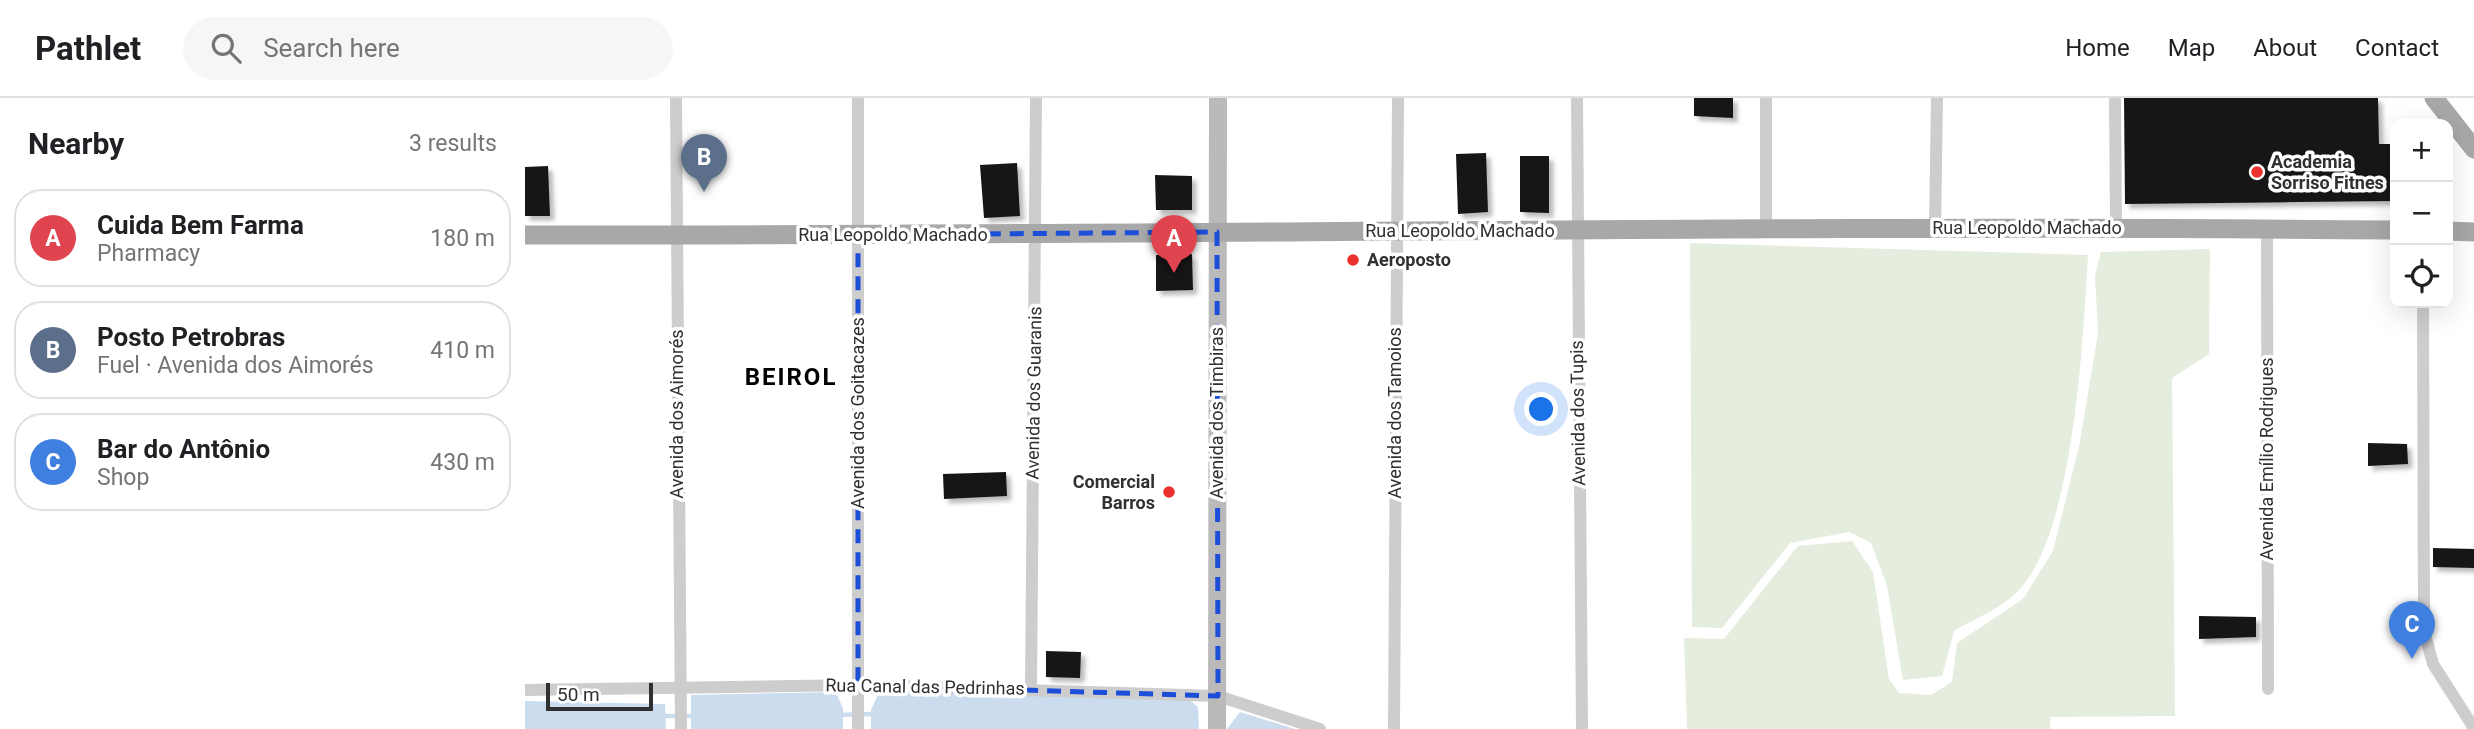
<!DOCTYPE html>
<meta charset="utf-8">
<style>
:root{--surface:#fff;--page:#f6f6f6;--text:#202124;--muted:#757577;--line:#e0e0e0;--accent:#eb312e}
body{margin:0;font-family:Roboto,sans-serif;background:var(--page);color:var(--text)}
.controls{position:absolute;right:21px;top:21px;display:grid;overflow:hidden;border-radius:14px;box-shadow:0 7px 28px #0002}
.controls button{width:63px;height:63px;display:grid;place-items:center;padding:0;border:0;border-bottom:2px solid var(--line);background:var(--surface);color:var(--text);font:35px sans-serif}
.scale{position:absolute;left:21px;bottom:18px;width:107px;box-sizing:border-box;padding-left:7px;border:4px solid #303030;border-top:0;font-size:19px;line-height:24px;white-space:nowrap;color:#303030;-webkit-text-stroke:5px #fff;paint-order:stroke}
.you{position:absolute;left:1017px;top:312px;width:24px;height:24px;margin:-18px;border:5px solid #fff;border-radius:50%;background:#1a73e8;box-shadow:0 0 0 10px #1a73e833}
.badge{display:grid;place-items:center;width:46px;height:46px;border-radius:50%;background:var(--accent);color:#fff;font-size:23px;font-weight:700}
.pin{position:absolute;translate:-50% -58px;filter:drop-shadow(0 2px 4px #0008)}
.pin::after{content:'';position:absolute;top:37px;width:24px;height:21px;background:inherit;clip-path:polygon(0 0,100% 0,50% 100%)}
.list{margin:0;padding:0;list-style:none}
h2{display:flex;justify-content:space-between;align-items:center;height:91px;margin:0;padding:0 28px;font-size:30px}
h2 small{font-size:23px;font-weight:400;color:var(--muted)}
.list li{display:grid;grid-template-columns:46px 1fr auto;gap:21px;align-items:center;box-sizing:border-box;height:98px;margin:0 14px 14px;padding:0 14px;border:2px solid var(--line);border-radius:28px}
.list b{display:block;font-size:26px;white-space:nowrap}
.list p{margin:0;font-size:23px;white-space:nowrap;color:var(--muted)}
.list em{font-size:23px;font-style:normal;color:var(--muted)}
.icon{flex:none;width:38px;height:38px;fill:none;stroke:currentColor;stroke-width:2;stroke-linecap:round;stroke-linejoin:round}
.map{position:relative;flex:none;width:1949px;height:631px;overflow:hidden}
header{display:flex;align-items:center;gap:42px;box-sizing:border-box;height:98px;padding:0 35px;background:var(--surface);border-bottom:2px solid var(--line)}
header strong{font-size:33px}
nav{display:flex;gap:38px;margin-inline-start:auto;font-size:24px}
.search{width:490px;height:63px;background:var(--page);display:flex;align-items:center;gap:18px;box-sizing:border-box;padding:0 24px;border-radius:38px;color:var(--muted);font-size:26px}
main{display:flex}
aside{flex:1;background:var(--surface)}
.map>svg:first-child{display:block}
.green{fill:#e5edde}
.water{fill:#cadced}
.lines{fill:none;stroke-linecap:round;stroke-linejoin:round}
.stream{stroke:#cadced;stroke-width:4.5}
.building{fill:#171717;filter:url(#shadow)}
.street{stroke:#cdcdcd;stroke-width:12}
.secondary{stroke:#bababa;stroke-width:18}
.primary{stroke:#a8a8a8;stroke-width:19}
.marked{fill:none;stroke:#1d4ed8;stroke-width:5;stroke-dasharray:14 9;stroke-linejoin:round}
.poi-dot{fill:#eb312e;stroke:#fff;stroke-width:2.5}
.labels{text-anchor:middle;stroke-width:7;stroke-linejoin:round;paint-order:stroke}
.poi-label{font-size:18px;font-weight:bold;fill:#303030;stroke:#fff;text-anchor:start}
.street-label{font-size:18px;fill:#303030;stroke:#fff}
.district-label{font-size:24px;font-weight:bold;letter-spacing:2px;fill:#000;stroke:#fff}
</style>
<header>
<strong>Pathlet</strong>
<div class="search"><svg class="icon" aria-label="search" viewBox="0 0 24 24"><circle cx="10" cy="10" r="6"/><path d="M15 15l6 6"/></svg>Search here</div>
<nav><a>Home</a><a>Map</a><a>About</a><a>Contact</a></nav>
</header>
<main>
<aside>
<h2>Nearby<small>3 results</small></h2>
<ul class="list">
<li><span class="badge" style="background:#e0444e">A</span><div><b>Cuida Bem Farma</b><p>Pharmacy</p></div><em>180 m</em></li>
<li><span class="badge" style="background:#5c6f8a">B</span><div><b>Posto Petrobras</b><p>Fuel · Avenida dos Aimorés</p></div><em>410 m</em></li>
<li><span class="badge" style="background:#3f7fe0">C</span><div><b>Bar do Antônio</b><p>Shop</p></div><em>430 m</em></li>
</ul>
</aside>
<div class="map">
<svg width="1949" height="631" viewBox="0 0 1949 631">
<defs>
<filter id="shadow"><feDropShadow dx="4.5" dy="4.5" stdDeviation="2" flood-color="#0004"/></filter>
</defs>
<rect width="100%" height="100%" fill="#fff"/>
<g class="green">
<path d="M 1165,145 L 1563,157 C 1558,238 1550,435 1493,493 C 1477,510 1449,521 1429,533 L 1417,578 L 1378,582 L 1362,488 L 1346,445 L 1324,434 L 1265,445 L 1197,530 L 1167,529 Z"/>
<path d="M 1685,151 L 1684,256 L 1647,280 L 1650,618 L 1525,619 L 1525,631 L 1162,631 L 1159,540 L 1199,541 L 1273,448 L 1327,443 L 1348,474 L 1364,581 L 1374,595 L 1406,597 L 1427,584 L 1432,545 L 1498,501 L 1528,453 L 1555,344 L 1573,236 L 1570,178 L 1576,154 Z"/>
</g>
<g class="water">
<path d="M 355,592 L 662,600 L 673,609 L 674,631 L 346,631 L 346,612 Z"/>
<path d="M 311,594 L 318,611 L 318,631 L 166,631 L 166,597 Z"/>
<path d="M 0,603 L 140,606 L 141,631 L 0,631 Z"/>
<path d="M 715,614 L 770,631 L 702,631 Z"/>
</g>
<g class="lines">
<g class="stream">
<path d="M 312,617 L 349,616"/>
<path d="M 137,618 L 171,618"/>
</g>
</g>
<g class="building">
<path d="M 1169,0 L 1208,0 L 1208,20 L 1169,18 Z"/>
<path d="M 1599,0 L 1853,0 L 1854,46 L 1870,46 L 1870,103 L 1600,106 Z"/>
<path d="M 961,55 L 963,114 L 933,116 L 931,56 Z"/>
<path d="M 995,58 L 1024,58 L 1024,115 L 995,114 Z"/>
<path d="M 492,65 L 495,118 L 459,120 L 455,67 Z"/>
<path d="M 23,68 L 25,118 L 0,118 L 0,69 Z"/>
<path d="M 630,77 L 667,78 L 667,112 L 631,112 Z"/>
<path d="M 667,156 L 668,192 L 631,193 L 631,157 Z"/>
<path d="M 1843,345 L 1882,346 L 1883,366 L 1843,368 Z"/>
<path d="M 481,374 L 482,398 L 419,401 L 418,376 Z"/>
<path d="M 1908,450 L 1949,451 L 1949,470 L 1908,469 Z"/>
<path d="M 1674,518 L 1731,519 L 1731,539 L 1674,541 Z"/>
<path d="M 521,553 L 556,554 L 555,580 L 521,579 Z"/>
</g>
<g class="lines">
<g class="street">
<path d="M 151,0 L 156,631"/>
<path d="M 333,0 L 333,631"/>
<path d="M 1052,0 L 1057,631"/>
<path d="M 1590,0 L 1591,129"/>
<path d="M 1241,129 L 1241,0"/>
<path d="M 1410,131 L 1412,0"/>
<path d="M 1742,131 L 1743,591"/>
<path d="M 1898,205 L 1899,533 L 1908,566 L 1947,627"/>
<path d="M 506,591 L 511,0"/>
<path d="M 0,592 L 333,587 L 693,598 L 795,631"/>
<path d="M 869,631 L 873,0"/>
</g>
<path class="secondary" d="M 692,631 L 693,0"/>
<g class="primary">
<path d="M 1909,0 L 1949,51"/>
<path d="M 1923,133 L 1949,134"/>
<path d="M 0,137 C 623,138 1247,126 1870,132"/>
</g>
</g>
<path class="marked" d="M 692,134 L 693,598 L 333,587 L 333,137 Z"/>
<g class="poi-dot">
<circle cx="1732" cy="74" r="7"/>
<circle cx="828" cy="162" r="7"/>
<circle cx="644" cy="394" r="7"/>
</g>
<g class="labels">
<g class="poi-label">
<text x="1746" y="70">Academia<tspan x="1746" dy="21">Sorriso Fitnes</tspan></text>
<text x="842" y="168">Aeroposto</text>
<text x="630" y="390" text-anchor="end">Comercial<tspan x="630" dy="21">Barros</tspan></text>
</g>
<g class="street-label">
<text x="1502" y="136">Rua Leopoldo Machado</text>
<text x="935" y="139">Rua Leopoldo Machado</text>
<text x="368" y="143">Rua Leopoldo Machado</text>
<text transform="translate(509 295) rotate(-89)" y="6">Avenida dos Guaranis</text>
<text transform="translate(333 315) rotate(-90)" y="6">Avenida dos Goitacazes</text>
<text transform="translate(692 315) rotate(-90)" y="6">Avenida dos Timbiras</text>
<text transform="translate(870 315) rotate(-90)" y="6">Avenida dos Tamoios</text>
<text transform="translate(1053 315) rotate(-91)" y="6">Avenida dos Tupis</text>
<text transform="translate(152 316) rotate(-90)" y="6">Avenida dos Aimorés</text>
<text transform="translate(1742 361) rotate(-90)" y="6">Avenida Emílio Rodrigues</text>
<text transform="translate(400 589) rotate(1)" y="6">Rua Canal das Pedrinhas</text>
</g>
<g class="district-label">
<text x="266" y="287">BEIROL</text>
</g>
</g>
</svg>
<div class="controls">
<button>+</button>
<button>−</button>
<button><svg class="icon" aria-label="locate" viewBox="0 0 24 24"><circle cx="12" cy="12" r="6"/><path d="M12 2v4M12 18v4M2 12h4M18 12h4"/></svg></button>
</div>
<div class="scale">50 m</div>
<div class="you"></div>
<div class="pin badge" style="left:649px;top:175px;background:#e0444e">A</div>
<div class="pin badge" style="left:179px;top:94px;background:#5c6f8a">B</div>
<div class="pin badge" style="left:1887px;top:561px;background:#3f7fe0">C</div>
</div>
</main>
